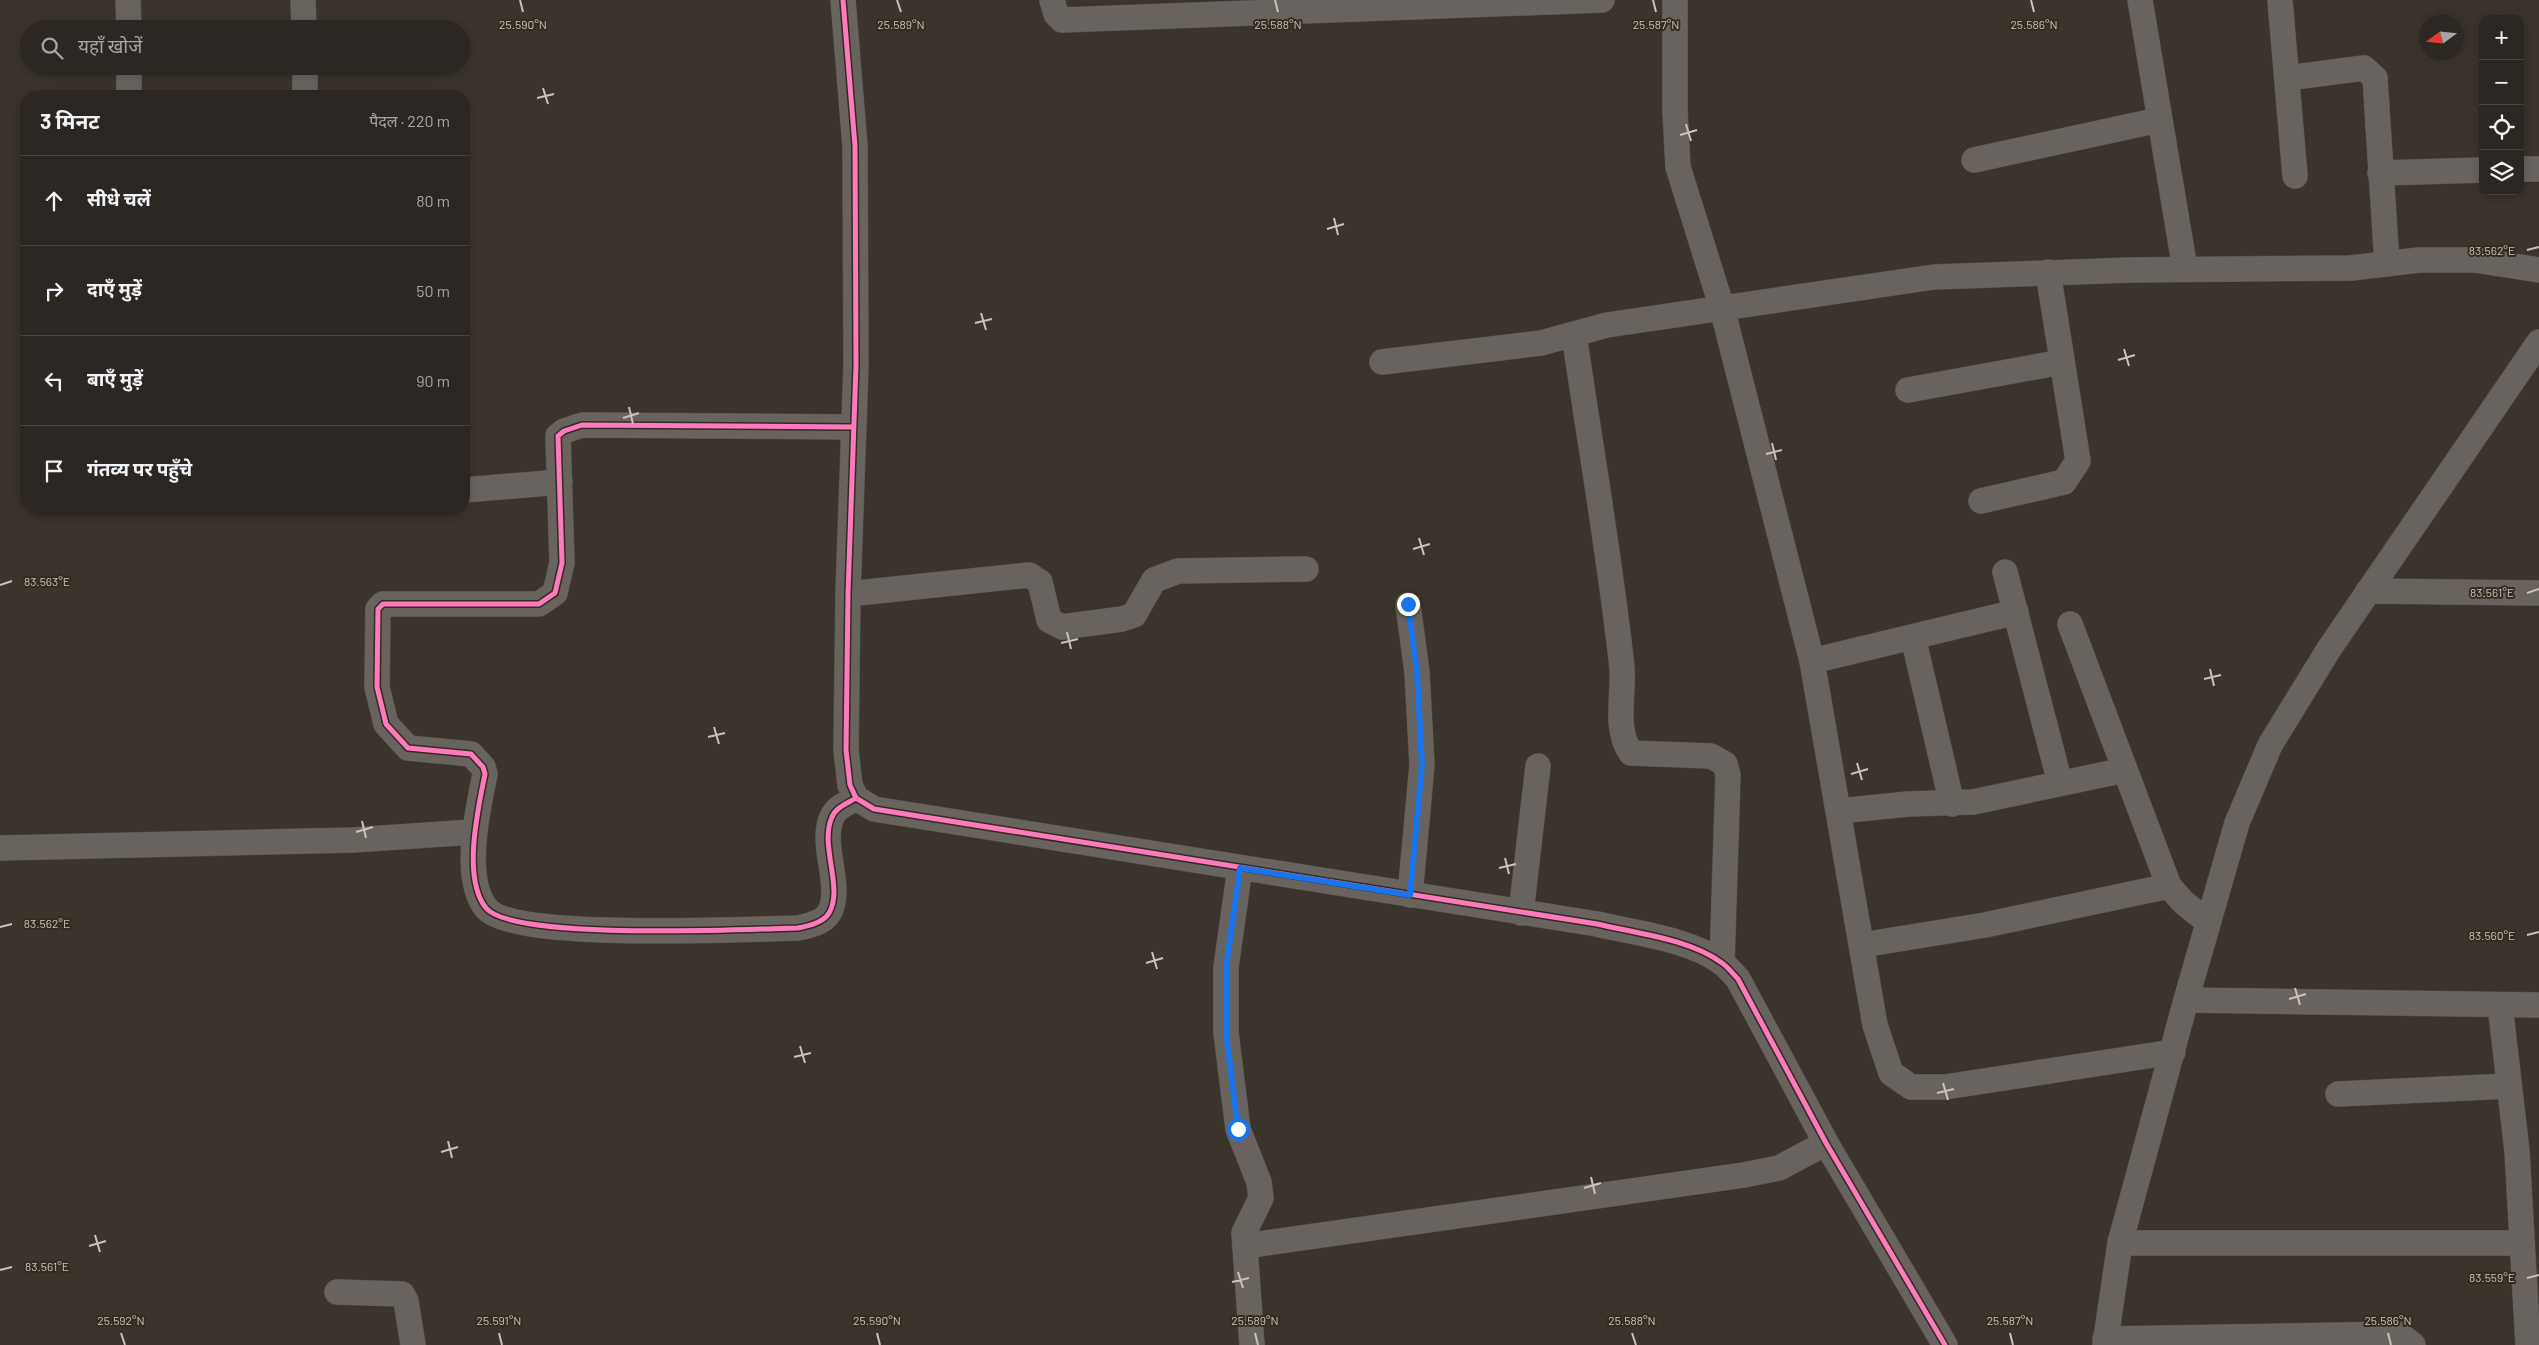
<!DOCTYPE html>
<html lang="hi">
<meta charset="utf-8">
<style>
:root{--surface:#2c2722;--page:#342f2a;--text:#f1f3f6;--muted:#a6a5a5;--line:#484440}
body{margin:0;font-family:Barlow,"Noto Sans Devanagari",sans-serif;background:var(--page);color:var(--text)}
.controls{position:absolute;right:15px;top:15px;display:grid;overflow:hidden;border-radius:10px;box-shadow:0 2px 8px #0003}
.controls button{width:45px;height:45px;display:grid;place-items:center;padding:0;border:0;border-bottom:1px solid var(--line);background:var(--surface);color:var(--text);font:25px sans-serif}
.compass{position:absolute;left:2419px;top:15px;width:45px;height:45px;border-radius:50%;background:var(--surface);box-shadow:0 2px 8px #0003;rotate:255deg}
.stop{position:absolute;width:15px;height:15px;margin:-11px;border:4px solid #1a73e8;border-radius:50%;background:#fff}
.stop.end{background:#1a73e8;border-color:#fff;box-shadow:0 1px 5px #0008}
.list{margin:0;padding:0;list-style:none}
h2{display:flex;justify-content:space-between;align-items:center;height:65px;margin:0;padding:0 20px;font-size:21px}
h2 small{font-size:16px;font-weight:400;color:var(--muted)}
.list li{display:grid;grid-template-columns:32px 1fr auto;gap:15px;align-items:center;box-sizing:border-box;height:90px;padding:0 20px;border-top:1px solid var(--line)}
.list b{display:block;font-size:19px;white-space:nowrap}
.list em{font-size:16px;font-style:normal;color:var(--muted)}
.icon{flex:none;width:28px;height:28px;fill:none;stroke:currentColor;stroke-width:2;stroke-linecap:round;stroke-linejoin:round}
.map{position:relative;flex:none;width:2539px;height:1345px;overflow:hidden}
.search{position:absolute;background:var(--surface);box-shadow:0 2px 8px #0003;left:20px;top:20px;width:450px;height:55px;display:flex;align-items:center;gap:12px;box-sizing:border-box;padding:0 18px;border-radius:28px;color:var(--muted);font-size:19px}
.panel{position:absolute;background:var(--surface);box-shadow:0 2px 8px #0003;left:20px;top:90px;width:450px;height:425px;border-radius:20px}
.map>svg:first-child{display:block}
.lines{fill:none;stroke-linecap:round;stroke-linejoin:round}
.minor-casing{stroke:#54504b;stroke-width:26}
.minor{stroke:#68635e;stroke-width:25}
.cycleway-casing{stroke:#342b21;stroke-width:8}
.cycleway{stroke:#fd7abc;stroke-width:5}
.route{stroke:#1a73e8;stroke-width:6}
.ticks{fill:none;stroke:#c9c2b9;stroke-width:2}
.ticks-label{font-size:12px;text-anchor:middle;fill:#c9c2b9;stroke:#342b21;stroke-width:4;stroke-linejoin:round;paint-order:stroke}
</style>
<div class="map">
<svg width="2539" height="1345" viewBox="0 0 2539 1345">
<rect width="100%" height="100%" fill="#3a342d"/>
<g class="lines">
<defs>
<g id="minor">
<path d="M 128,0 L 129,29"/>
<path d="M 303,0 L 304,29"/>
<path d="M 843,0 L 855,146 L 856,365 L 848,594 L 846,750 L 850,785 L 856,798 L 874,809 L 1597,924 C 1635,933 1690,939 1722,963 C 1728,967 1733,974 1738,979 L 1826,1143 L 1945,1345"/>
<path d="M 1052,0 L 1056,14 L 1062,20 L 1602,0"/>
<path d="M 1675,0 L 1675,111 L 1678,167 L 1722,308 L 1812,661 L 1875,1025 L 1891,1073 L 1911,1087 L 1945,1087 L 2173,1052"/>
<path d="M 2140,0 L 2185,269"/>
<path d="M 2280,0 L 2295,176"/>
<path d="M 129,66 L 129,96"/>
<path d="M 305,66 L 305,96"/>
<path d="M 2287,78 L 2364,68 L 2375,78 L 2387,264"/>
<path d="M 1974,160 L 2159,120"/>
<path d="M 2520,169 L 2539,169"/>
<path d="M 2380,173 L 2483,170"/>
<path d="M 1574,334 C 1590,445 1610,556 1622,668 C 1624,694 1614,730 1631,753 L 1711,756 L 1725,764 L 1728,775 L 1722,963"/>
<path d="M 1382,362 L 1541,343 L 1607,325 L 1934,277 L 2131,270 L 2351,268 L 2419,260 L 2475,260 L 2539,270"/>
<path d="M 1908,390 L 2062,362"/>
<path d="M 853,427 L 582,425 L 564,431 L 558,436 L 562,563 L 555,593 L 539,604 L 383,604 L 378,609 L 377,687 L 386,724 L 408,748 L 471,754 L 483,767 L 485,774 C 478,809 462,878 486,908 C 513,941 748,929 798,928 C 808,926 823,923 829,913 C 844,888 819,845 832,817 C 836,807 848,803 856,798"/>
<path d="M 464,490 L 560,482"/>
<path d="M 1981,501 L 2064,482 L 2078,461 L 2048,272"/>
<path d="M 2005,572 L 2060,783"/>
<path d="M 2368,591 L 2539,593"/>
<path d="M 848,594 L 1029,575 L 1040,582 L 1049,620 L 1062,627 L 1122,619 L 1134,615 L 1154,580 L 1178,571 L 1306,569"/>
<path d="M 1408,605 L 1417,672 L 1422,765 L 1410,895"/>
<path d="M 2070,624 L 2169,886 L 2183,902 L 2208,922"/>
<path d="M 1913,637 L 1952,804"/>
<path d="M 1812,661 L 2016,612"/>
<path d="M 1839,811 L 1908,804 L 1973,802 L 2125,770"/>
<path d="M 0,848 L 353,840 L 473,832"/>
<path d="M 1240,868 L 1226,967 L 1226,1033 L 1238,1129 L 1259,1182 L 1261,1198 L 1244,1233 L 1252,1345"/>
<path d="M 1521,913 L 1538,766"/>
<path d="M 1862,945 L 1985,925 L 2169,886"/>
<path d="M 2186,1000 L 2539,1005"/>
<path d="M 2500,1005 L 2517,1151 L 2528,1345"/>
<path d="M 2338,1094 L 2509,1086"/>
<path d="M 2120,1243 L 2522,1243"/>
<path d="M 1245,1246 L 1744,1175 L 1779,1168 L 1826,1143"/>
<path d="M 337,1292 L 402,1294 L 406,1301 L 413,1345"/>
<path d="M 2105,1339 L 2399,1334 L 2413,1345"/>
<path d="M 2105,1345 L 2120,1243 L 2186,1000 L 2237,823 L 2270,745 L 2329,649 L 2539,342"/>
</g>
</defs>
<use href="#minor" class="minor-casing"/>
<use href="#minor" class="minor"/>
<defs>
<g id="cycleway">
<path d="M 843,0 L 855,146 L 856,365 L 848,594 L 846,750 L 850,785 L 856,798 L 874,809 L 1597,924 C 1635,933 1690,939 1722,963 C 1728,967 1733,974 1738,979 L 1826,1143 L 1945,1345"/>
<path d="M 853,427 L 582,425 L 564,431 L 558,436 L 562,563 L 555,593 L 539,604 L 383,604 L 378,609 L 377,687 L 386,724 L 408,748 L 471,754 L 483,767 L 485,774 C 478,809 462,878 486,908 C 513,941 748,929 798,928 C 808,926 823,923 829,913 C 844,888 819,845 832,817 C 836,807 848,803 856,798"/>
</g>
</defs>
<use href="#cycleway" class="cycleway-casing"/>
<use href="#cycleway" class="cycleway"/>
</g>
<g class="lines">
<path class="route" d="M 1238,1129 L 1226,1033 L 1226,967 L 1240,868 L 1410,895 L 1422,765 L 1417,672 L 1408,604"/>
</g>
<path class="ticks" d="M 520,0 L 523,12M 897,0 L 901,12M 1275,0 L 1278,12M 1653,0 L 1656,12M 2031,0 L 2034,12M 543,88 L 548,104M 537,98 L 554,94M 1686,124 L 1691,141M 1680,135 L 1697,130M 1334,218 L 1338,235M 1327,229 L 1344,224M 2527,250 L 2539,247M 981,313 L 986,330M 975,323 L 992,319M 2124,349 L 2129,366M 2118,360 L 2135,355M 629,407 L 633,424M 623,418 L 639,413M 1772,443 L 1776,460M 1766,454 L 1782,450M 1419,538 L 1424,555M 1413,549 L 1430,544M 0,585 L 12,581M 2527,593 L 2539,589M 1067,632 L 1071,649M 1061,643 L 1078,639M 2210,669 L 2214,686M 2204,679 L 2221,675M 714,727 L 719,744M 708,737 L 725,733M 1857,763 L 1862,780M 1851,774 L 1868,769M 362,821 L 366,838M 356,832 L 373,827M 1505,858 L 1509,874M 1499,868 L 1516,864M 0,927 L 12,924M 2527,935 L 2539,932M 1152,952 L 1157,969M 1146,963 L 1163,958M 2295,988 L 2300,1005M 2289,999 L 2306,994M 800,1046 L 805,1063M 794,1057 L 811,1053M 1943,1083 L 1948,1100M 1937,1093 L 1954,1089M 448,1141 L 452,1158M 441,1152 L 458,1147M 1591,1177 L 1595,1194M 1584,1188 L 1601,1183M 95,1235 L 100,1252M 89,1246 L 106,1241M 0,1270 L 12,1267M 1238,1272 L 1243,1288M 2527,1278 L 2539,1275M 1232,1282 L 1249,1278M 121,1333 L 125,1345M 499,1333 L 502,1345M 877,1333 L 880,1345M 1255,1333 L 1258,1345M 1632,1333 L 1636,1345M 2010,1333 L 2013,1345M 2388,1333 L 2391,1345"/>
<g class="ticks-label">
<text x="523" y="29">25.590°N</text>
<text x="901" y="29">25.589°N</text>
<text x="1278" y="29">25.588°N</text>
<text x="1656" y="29">25.587°N</text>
<text x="2034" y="29">25.586°N</text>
<text x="2492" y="255">83.562°E</text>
<text x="47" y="586">83.563°E</text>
<text x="2492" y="597">83.561°E</text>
<text x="47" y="928">83.562°E</text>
<text x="2492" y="940">83.560°E</text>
<text x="47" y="1271">83.561°E</text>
<text x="2492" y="1282">83.559°E</text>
<text x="121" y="1325">25.592°N</text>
<text x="499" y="1325">25.591°N</text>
<text x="877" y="1325">25.590°N</text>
<text x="1255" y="1325">25.589°N</text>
<text x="1632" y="1325">25.588°N</text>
<text x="2010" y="1325">25.587°N</text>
<text x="2388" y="1325">25.586°N</text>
</g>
</svg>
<div class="controls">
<button>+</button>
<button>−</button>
<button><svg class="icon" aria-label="locate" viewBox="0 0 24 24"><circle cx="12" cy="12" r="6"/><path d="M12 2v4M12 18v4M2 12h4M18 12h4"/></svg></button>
<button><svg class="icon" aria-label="layers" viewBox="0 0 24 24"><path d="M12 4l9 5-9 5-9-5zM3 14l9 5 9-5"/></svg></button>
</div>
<svg class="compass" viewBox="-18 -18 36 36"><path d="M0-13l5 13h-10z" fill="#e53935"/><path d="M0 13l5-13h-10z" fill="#a6a5a5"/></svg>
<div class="stop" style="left:1238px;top:1129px"></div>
<div class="stop end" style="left:1408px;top:604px"></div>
<div class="search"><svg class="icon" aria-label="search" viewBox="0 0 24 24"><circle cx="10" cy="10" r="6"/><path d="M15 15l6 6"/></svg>यहाँ खोजें</div>
<section class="panel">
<h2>3 मिनट<small>पैदल · 220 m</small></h2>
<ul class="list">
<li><svg class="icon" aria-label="ahead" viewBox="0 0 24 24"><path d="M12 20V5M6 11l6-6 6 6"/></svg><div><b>सीधे चलें</b></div><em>80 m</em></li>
<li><svg class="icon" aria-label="right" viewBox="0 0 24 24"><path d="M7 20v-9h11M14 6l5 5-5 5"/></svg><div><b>दाएँ मुड़ें</b></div><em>50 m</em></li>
<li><svg class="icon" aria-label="left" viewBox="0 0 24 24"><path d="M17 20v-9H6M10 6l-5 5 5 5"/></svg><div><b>बाएँ मुड़ें</b></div><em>90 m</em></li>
<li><svg class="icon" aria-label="arrive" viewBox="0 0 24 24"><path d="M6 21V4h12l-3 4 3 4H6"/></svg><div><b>गंतव्य पर पहुँचे</b></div></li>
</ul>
</section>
</div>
